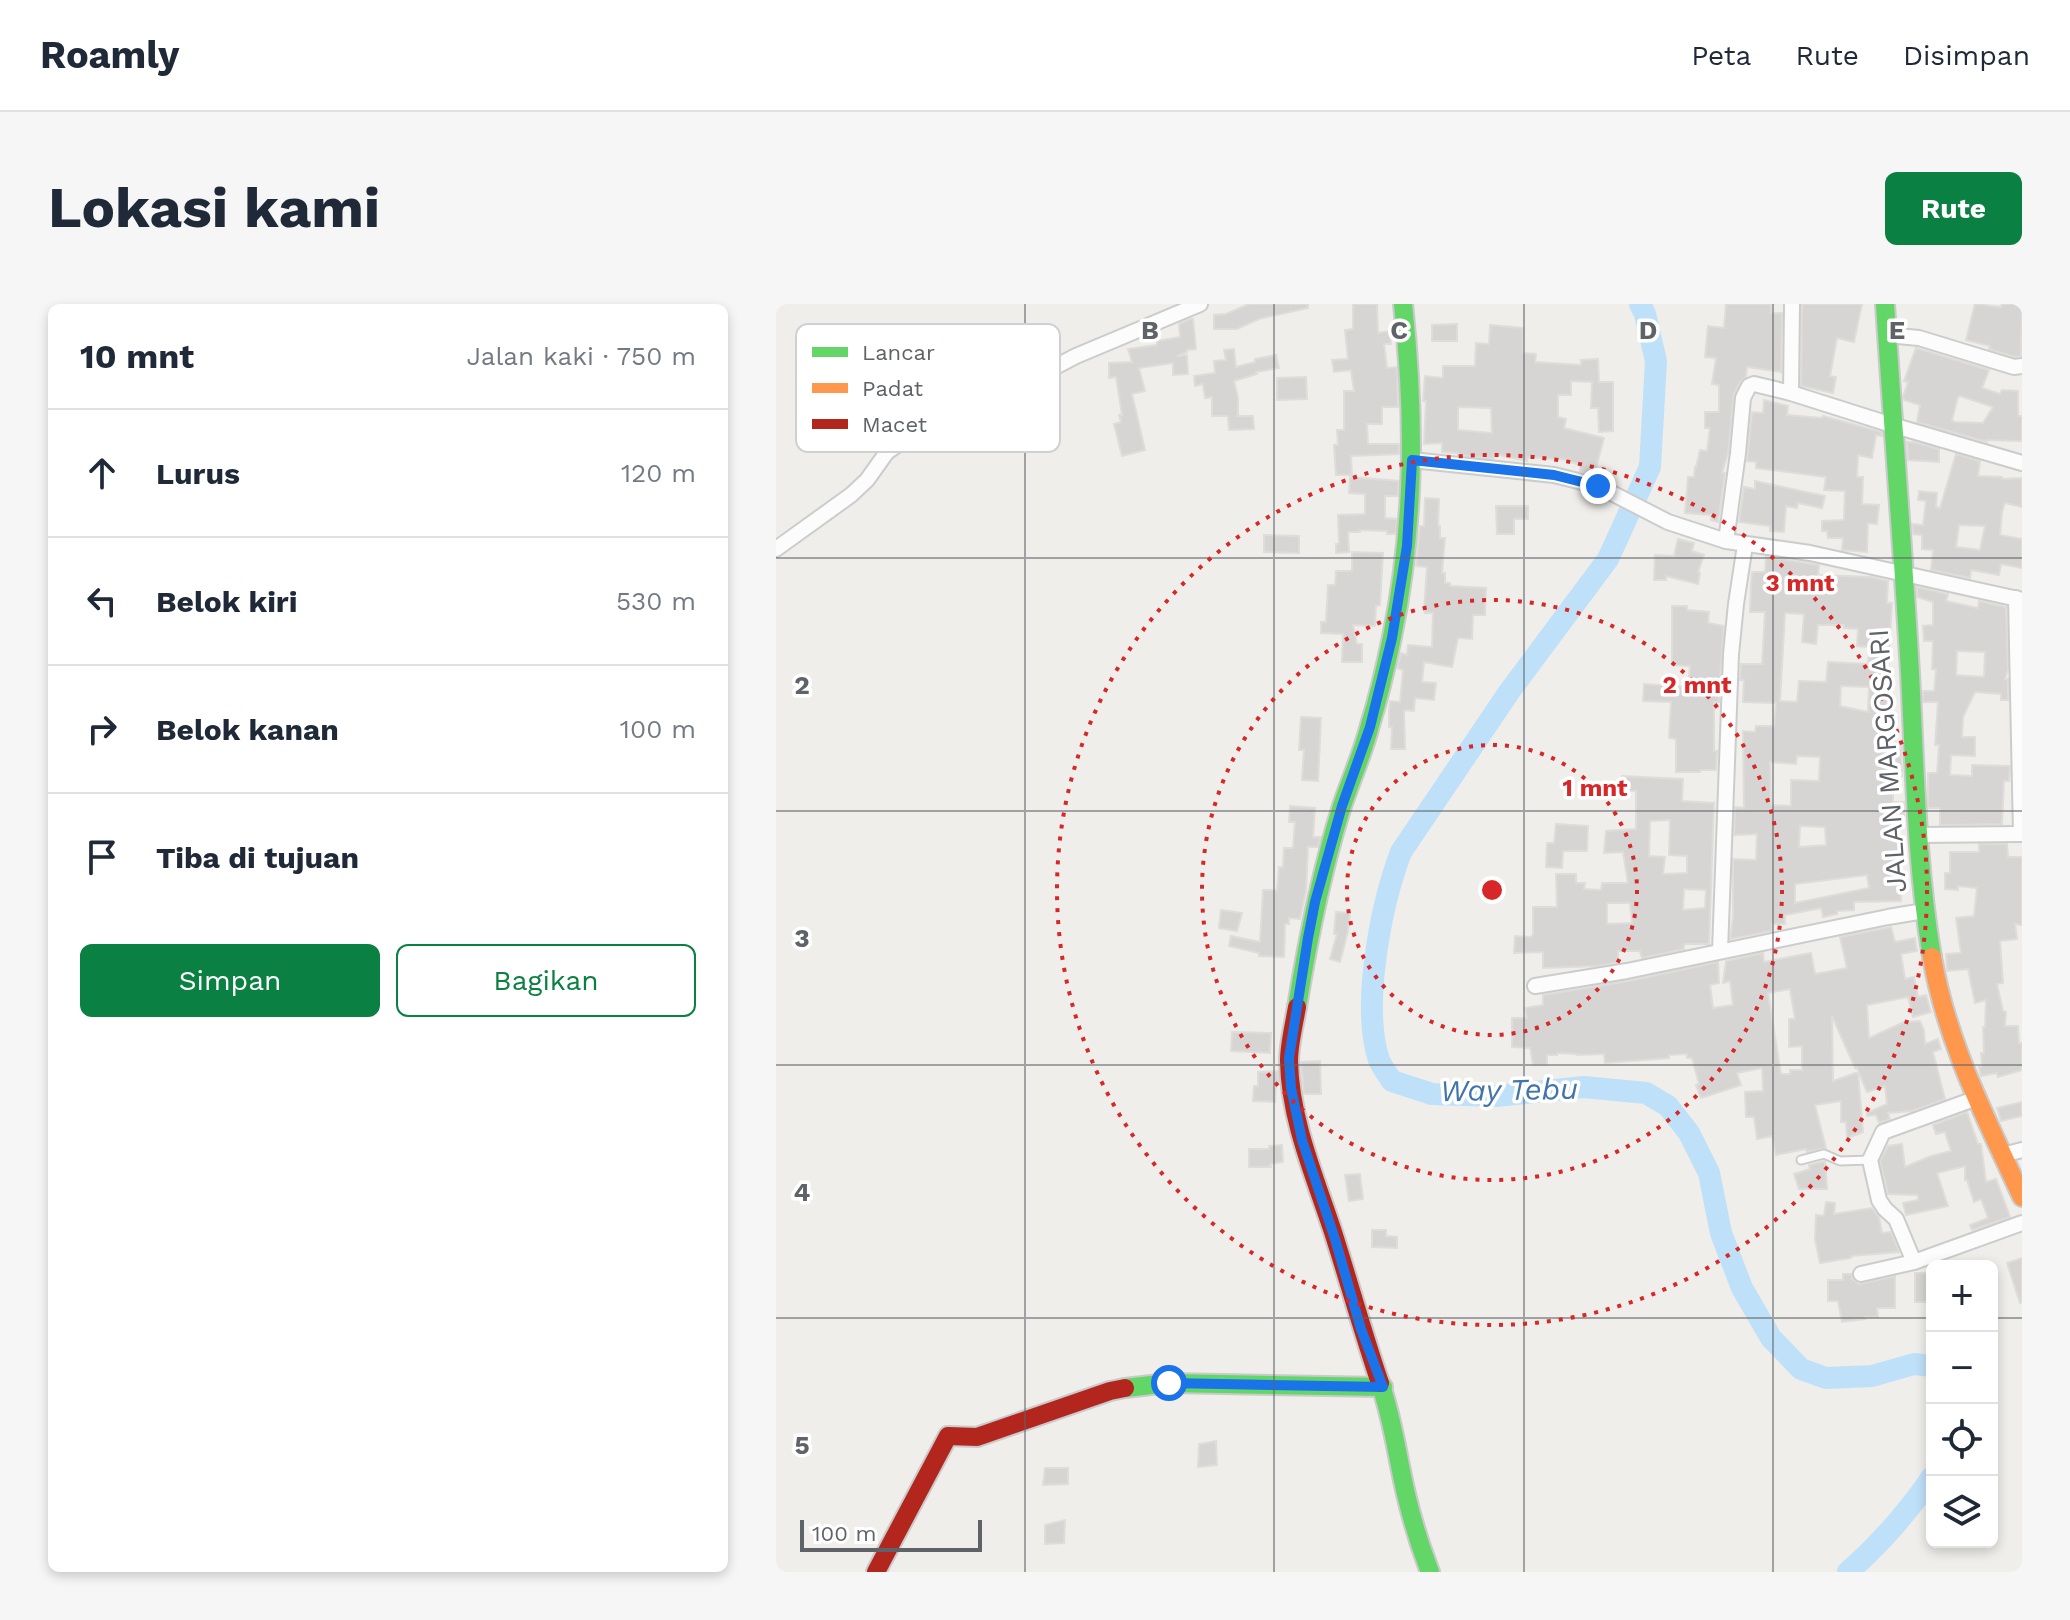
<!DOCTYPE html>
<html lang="id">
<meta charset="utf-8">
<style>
:root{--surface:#fff;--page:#f6f6f7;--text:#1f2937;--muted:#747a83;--line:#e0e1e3;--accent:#0b8043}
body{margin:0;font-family:"Work Sans",sans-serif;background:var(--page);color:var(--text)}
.controls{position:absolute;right:24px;bottom:24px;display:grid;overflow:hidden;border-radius:12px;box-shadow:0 4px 12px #0003}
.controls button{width:72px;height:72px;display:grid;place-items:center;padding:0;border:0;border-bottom:2px solid var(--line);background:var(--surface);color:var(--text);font:40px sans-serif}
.scale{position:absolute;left:24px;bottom:20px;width:182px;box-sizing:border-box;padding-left:8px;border:4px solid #5f6368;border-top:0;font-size:22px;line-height:28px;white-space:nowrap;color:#5f6368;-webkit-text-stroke:6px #fff;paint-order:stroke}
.stop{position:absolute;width:24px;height:24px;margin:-18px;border:6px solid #1a73e8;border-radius:50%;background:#fff}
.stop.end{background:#1a73e8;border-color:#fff;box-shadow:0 2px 8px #0008}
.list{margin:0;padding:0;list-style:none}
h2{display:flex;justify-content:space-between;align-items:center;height:104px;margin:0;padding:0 32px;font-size:34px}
h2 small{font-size:26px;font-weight:400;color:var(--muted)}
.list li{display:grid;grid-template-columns:52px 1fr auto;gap:24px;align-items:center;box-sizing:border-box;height:128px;padding:0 32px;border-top:2px solid var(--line)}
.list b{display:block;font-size:30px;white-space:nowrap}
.list em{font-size:26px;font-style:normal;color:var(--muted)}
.actions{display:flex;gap:16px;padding:24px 32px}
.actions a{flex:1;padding:18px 0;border:2px solid var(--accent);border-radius:12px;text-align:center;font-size:28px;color:var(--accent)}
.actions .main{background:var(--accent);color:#fff}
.icon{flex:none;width:44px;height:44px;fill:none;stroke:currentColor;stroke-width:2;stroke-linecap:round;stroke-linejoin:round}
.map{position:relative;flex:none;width:1246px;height:1268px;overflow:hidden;border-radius:12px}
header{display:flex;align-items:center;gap:48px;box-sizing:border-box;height:112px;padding:0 40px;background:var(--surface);border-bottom:2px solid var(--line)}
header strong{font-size:38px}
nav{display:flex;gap:44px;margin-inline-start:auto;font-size:28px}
.intro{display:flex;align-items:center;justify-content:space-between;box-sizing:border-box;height:192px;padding:0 48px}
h1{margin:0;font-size:56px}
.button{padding:20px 36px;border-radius:12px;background:var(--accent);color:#fff;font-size:28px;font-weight:700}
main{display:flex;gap:48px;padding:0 48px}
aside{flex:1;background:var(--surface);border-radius:12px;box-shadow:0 4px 12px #0003}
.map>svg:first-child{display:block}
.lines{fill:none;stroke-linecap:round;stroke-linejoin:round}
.river{stroke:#bfe0f9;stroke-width:22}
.building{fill:#d6d5d3;stroke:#deddd9;stroke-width:2;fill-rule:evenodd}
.lane-casing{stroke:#cbcccc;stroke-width:11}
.street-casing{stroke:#cbcccc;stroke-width:18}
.fast-casing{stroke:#cacacb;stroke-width:22}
.slow-casing{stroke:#cacacb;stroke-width:22}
.jam-casing{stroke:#cacacb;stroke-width:22}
.lane{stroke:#fdfcfc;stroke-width:7}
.street{stroke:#fdfcfc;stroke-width:14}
.fast{stroke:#63d668;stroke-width:18}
.slow{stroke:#ff974d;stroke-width:18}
.jam{stroke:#b3261e;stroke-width:18}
.route{stroke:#1a73e8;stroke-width:10}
.grid{fill:none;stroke:#5f6368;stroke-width:2;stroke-opacity:0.55}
.ring{fill:none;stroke:#d62828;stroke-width:4;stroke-dasharray:4 8}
.labels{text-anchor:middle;stroke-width:7;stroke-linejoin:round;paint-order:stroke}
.street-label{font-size:28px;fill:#5f6368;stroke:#fff}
.water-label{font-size:30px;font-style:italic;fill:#4174aa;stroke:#fff}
.key{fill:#fff;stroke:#cfd0d2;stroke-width:2}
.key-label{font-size:22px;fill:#5f6368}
.grid-label{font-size:26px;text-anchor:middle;font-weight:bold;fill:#5f6368;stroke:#fff;stroke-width:7;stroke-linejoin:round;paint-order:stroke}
.centre{fill:#d62828;stroke:#fff;stroke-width:4}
.ring-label{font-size:24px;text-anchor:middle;font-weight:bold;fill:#d62828;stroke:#fff;stroke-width:7;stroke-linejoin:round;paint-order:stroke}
</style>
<header>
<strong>Roamly</strong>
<nav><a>Peta</a><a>Rute</a><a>Disimpan</a></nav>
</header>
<div class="intro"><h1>Lokasi kami</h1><a class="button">Rute</a></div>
<main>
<aside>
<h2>10 mnt<small>Jalan kaki · 750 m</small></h2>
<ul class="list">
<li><svg class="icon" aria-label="ahead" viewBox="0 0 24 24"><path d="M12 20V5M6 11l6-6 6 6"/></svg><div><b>Lurus</b></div><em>120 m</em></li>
<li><svg class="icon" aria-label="left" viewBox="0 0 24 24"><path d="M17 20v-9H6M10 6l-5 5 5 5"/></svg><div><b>Belok kiri</b></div><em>530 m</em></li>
<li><svg class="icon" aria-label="right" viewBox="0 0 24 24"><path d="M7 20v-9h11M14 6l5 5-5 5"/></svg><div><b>Belok kanan</b></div><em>100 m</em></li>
<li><svg class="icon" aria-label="arrive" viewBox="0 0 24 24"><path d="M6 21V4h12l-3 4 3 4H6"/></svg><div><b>Tiba di tujuan</b></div></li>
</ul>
<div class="actions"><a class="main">Simpan</a><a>Bagikan</a></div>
</aside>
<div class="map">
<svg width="1246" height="1268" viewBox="0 0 1246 1268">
<rect width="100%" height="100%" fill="#efeeea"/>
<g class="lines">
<g class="river">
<path d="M 864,0 L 869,10 L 880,57 L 874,163 L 832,255 L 733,388 L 625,548 C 605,601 585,702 603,756 C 606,763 611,770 616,777 L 656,790 L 720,792 L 808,783 L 870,789 L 892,802 L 913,829 L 933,869 L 945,929 L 966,984 L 995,1034 L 1025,1065 L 1050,1074 L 1096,1072 L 1138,1060 L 1156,1062"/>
<path d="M 1072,1268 C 1104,1240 1132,1208 1156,1173"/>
</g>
</g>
<g class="building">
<path d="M 473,0 L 532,0 L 532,4 L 483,15 L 461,25 L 438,25 L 438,11 L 450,10 Z"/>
<path d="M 577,0 L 601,0 L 602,29 L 614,27 L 615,40 L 608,40 L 611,64 L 621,63 L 622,103 L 606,103 L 606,120 L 591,120 L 592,140 L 623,140 L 623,150 L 575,152 L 576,171 L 560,171 L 558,141 L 562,141 L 561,126 L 568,126 L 568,87 L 578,87 L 575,66 L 558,68 L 556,56 L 572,55 L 569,26 L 577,25 Z"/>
<path d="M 950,0 L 995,0 L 995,9 L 1006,9 L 1005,68 L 971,63 L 970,73 L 964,78 L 958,90 L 952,149 L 946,169 L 949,169 L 942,218 L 935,216 L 936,211 L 909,209 L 912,173 L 918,173 L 919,163 L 920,163 L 924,146 L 931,147 L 934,124 L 929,124 L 929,108 L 943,108 L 943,81 L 936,80 L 940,54 L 929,53 L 932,22 L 948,24 Z"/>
<path d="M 1026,0 L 1086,0 L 1078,38 L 1061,34 L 1054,72 L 1060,73 L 1057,89 L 1025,82 Z"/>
<path d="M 1199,0 L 1225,3 L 1226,0 L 1246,0 L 1245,52 L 1239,53 L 1213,45 L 1214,42 L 1190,36 Z"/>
<path d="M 414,15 L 417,15 L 420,45 L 411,46 L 411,48 L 401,52 L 411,51 L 412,70 L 397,71 L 397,59 L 363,64 L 369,87 L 356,90 L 369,146 L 346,152 L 338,120 L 345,118 L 343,111 L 346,111 L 340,73 L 333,74 L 333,59 L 356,58 L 352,45 L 381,41 L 381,37 L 404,33 L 403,20 Z"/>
<path d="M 681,20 L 681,37 L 656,37 L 656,21 Z"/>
<path d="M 714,21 L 747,24 L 747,49 L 760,50 L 759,58 L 805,61 L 805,56 L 822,55 L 823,78 L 837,78 L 837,127 L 823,128 L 822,104 L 815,104 L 816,78 L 795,77 L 795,91 L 782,91 L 782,113 L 790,115 L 788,124 L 828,134 L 818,171 L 804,167 L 805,161 L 794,158 L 794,156 L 752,153 L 751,157 L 718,150 L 717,155 L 682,151 L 682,149 L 666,148 L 666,139 L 648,140 L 650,97 L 647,97 L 649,72 L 667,74 L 667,62 L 699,62 L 700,39 L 713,40 ZM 682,103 L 715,104 L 716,129 L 682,126 Z"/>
<path d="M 1140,44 L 1213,66 L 1206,84 L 1224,90 L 1226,86 L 1242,87 L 1242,112 L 1246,112 L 1246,137 L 1211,136 L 1211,138 L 1141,118 L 1144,101 L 1128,96 L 1127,93 L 1132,78 L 1128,77 ZM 1184,92 L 1217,103 L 1207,119 L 1178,118 L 1178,117 L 1176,116 L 1182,93 Z"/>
<path d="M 458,45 L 460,63 L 479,58 L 479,55 L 500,51 L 503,64 L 480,68 L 481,70 L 458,77 L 462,94 L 462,112 L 477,112 L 478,125 L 453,126 L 452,112 L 436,112 L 436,93 L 429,94 L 427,80 L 419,82 L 418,72 L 439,69 L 438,57 L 450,56 L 448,46 Z"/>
<path d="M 530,73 L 531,95 L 501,96 L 501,74 Z"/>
<path d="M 988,96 L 1012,102 L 1011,111 L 1046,114 L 1047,112 L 1106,128 L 1106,132 L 1100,131 L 1096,154 L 1082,151 L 1081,173 L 1087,173 L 1086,200 L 1103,201 L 1101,220 L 1092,219 L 1091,248 L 1066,246 L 1067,234 L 1052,234 L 1051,227 L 1046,227 L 1046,217 L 1068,216 L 1069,187 L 1048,186 L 1050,173 L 980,164 L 980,158 L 971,157 L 976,108 L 987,109 Z"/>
<path d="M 1131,138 L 1138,138 L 1163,145 L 1163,158 L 1132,156 Z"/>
<path d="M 1180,150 L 1204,157 L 1202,172 L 1226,173 L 1226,175 L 1246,174 L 1246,203 L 1229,199 L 1226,208 L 1224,231 L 1246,235 L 1246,264 L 1225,260 L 1223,271 L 1195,266 L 1194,274 L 1155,266 L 1157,246 L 1146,245 L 1146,231 L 1137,230 L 1136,220 L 1147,221 L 1150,197 L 1142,196 L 1143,187 L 1161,189 L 1160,203 L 1164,204 ZM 1183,221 L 1209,222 L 1204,246 L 1180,243 Z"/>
<path d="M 574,173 L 623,177 L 622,192 L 609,192 L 609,214 L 621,215 L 620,230 L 611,230 L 611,227 L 584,226 L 584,228 L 572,228 L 573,248 L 560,249 L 560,240 L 563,240 L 562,211 L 589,210 L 589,190 L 573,189 Z"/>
<path d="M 979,177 L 1049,192 L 1046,204 L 1022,199 L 1021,204 L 1010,202 L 1008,228 L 994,227 L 994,222 L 963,218 L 968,183 L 979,185 Z"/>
<path d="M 649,194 L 663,195 L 662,222 L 664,222 L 664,234 L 669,234 L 666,269 L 669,269 L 669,279 L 674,279 L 674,282 L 710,284 L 709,311 L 697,311 L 696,335 L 682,334 L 676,363 L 648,358 L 646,378 L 660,379 L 658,396 L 639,394 L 638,407 L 628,406 L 629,445 L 615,445 L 616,423 L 613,423 L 613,407 L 614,397 L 624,398 L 627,366 L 621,364 L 625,349 L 631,351 L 632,341 L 656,343 L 657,309 L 649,309 L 648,306 L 651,263 L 640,262 L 644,222 L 648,222 Z"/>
<path d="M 720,202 L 752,202 L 752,215 L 738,215 L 738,230 L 721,230 Z"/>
<path d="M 488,231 L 523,232 L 523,249 L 488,248 Z"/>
<path d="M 902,235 L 918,239 L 916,247 L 928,251 L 922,268 L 924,269 L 922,280 L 890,272 L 890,276 L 878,276 L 879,251 L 898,252 Z"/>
<path d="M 576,248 L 607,249 L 604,301 L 600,302 L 599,322 L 577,321 L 581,340 L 586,340 L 586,358 L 566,358 L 567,330 L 545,329 L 545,318 L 550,318 L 552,281 L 559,281 L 560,267 L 576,267 Z"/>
<path d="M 990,253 L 1043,261 L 1042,271 L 1095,273 L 1112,277 L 1111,299 L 1116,299 L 1112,366 L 1116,366 L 1114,385 L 1112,385 L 1110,408 L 1120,408 L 1119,439 L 1125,439 L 1126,472 L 1117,472 L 1117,498 L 1128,498 L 1128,512 L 1116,512 L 1116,532 L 1124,532 L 1124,546 L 1123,546 L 1125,597 L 1078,598 L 1078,606 L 1061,607 L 1061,610 L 1047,613 L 1045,604 L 1009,611 L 1009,620 L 996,620 L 996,627 L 954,635 L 957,613 L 957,555 L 980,556 L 981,530 L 958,531 L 959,503 L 968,504 L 967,427 L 979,428 L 980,422 L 998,422 L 1000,399 L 967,398 L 968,376 L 964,376 L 965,360 L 986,360 L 989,308 L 974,308 L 975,279 L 976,268 L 989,268 ZM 1009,309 L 1028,310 L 1026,338 L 1040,340 L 1042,321 L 1068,321 L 1068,324 L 1082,325 L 1081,342 L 1093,343 L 1092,360 L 1052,358 L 1050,378 L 1023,377 L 1021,398 L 1004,397 ZM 1065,382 L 1093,383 L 1092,408 L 1064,402 ZM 1021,452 L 1044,453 L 1043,477 L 1015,476 L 1015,502 L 995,501 L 994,458 L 1020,460 ZM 1024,522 L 1049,523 L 1050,541 L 1023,543 ZM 1091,571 L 1093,584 L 1019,599 L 1019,580 Z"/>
<path d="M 1141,283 L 1172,290 L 1170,297 L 1179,299 L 1202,304 L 1203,297 L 1230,303 L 1232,365 L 1229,375 L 1232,375 L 1232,396 L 1225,396 L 1225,390 L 1199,388 L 1187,413 L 1186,433 L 1199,433 L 1199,452 L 1175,451 L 1174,471 L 1196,472 L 1196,461 L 1234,462 L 1233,477 L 1228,477 L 1226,520 L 1164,521 L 1164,504 L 1152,504 L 1152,469 L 1161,469 L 1163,441 L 1159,441 L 1162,398 L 1147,398 L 1147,387 L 1158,387 L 1160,365 L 1156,365 L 1157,337 L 1148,337 L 1147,322 L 1157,321 L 1157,298 L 1141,293 ZM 1181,347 L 1209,348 L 1208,373 L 1180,371 Z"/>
<path d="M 896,302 L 911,302 L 911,306 L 933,308 L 932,319 L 948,322 L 944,376 L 943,376 L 943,398 L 938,398 L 938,447 L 941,447 L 940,466 L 924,466 L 924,468 L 900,468 L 900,435 L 893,434 L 895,398 L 867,397 L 868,380 L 912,383 L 914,362 L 896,361 Z"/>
<path d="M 525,413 L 545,414 L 542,477 L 526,476 L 528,446 L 523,446 Z"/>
<path d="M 846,472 L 907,475 L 906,497 L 938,499 L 933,640 L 908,640 L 908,645 L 866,654 L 864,647 L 842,647 L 842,658 L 822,662 L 767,664 L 767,648 L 738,649 L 739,632 L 755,633 L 757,630 L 757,603 L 781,603 L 780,570 L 800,570 L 800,579 L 809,579 L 808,585 L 825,586 L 826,579 L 852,579 L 847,548 L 828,549 L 830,527 L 860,525 L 860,487 L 846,487 ZM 894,516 L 893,551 L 911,552 L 911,569 L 887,570 L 889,553 L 873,552 L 874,517 ZM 908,585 L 930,586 L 929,604 L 907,606 ZM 831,599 L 854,599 L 856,619 L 831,620 Z"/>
<path d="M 514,502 L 539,504 L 537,533 L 545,533 L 542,543 L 532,543 L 530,587 L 524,615 L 513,614 L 513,620 L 509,620 L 508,653 L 483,652 L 483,649 L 453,642 L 455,632 L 484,638 L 487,586 L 501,586 L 503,563 L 507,563 L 508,544 L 517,544 L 519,518 L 513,518 Z"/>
<path d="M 780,520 L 812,522 L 811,547 L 787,547 L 786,564 L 770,563 L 771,539 L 778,539 Z"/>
<path d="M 1203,540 L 1231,540 L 1232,553 L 1246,553 L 1246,621 L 1239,620 L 1241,635 L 1224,637 L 1227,679 L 1221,680 L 1227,707 L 1230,708 L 1229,722 L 1242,722 L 1243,739 L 1246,739 L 1246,766 L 1222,773 L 1221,769 L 1205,772 L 1203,763 L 1206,762 L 1205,749 L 1208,749 L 1207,723 L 1209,723 L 1210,696 L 1199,699 L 1192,665 L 1171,667 L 1170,650 L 1185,649 L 1180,614 L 1198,612 L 1201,584 L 1182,582 L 1182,586 L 1169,585 L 1169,569 L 1174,569 L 1174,548 L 1203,548 Z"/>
<path d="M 445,606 L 466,609 L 461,627 L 443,624 Z"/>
<path d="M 560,608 L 574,609 L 572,627 L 564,658 L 554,655 L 561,630 L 558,630 Z"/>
<path d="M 1115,623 L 1119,638 L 1139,634 L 1141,647 L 1125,650 L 1129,675 L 1138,673 L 1142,693 L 1150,691 L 1155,708 L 1137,713 L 1132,693 L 1091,701 L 1093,734 L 1128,718 L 1144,717 L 1148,726 L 1149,740 L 1162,735 L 1165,745 L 1157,748 L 1169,795 L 1136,807 L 1112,809 L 1114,815 L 1103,819 L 1100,811 L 1091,812 L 1091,809 L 1111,800 L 1109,782 L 1091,788 L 1081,764 L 1079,764 L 1056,712 L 1057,777 L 1082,768 L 1087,828 L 1071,834 L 1070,818 L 1065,818 L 1065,797 L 1039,801 L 1050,844 L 1031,848 L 1030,845 L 1000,851 L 996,832 L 981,835 L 978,813 L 970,813 L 969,788 L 987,787 L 986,764 L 961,769 L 965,781 L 925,794 L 920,781 L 923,780 L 916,754 L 911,754 L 911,750 L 893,751 L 893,754 L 829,759 L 828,750 L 801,751 L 801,750 L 781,749 L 781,751 L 771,751 L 771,761 L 757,761 L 754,744 L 736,743 L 736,714 L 751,714 L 749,704 L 767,701 L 767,691 L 853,677 L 942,658 L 943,679 L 934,681 L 937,704 L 957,701 L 954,677 L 947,679 L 950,657 L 987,649 L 988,658 L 1035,649 L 1039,670 L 1071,664 L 1064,633 ZM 1014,685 L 1019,715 L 1013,715 L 1013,743 L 1026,742 L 1026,766 L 1014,766 L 1014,770 L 1005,770 L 992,689 Z"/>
<path d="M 456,728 L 495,729 L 494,749 L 455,747 Z"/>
<path d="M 544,757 L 545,790 L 528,790 L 525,758 Z"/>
<path d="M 502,767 L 503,778 L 500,778 L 499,798 L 477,797 L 478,782 L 482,782 L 482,768 Z"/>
<path d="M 1246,798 L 1246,812 L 1225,817 L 1221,804 Z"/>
<path d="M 1191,808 L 1202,840 L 1205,840 L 1210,878 L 1220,875 L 1234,913 L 1196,926 L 1194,921 L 1212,914 L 1205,895 L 1198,898 L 1191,876 L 1189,876 L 1189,862 L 1161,869 L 1172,902 L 1130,911 L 1127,899 L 1142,896 L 1142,891 L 1112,890 L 1104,857 L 1112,842 L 1126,840 L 1129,863 L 1155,852 L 1175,847 L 1169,828 L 1160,830 L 1157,821 Z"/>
<path d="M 506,841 L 507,858 L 494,860 L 495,863 L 473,863 L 473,845 L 493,845 L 493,842 Z"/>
<path d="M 1049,857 L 1051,885 L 1023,885 L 1018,870 L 1034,865 L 1033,861 Z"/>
<path d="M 584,870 L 587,895 L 573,897 L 569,871 Z"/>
<path d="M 1050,898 L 1059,899 L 1058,910 L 1096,904 L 1103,913 L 1106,929 L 1115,928 L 1123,948 L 1075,952 L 1075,954 L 1044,959 L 1039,935 L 1040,911 L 1048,912 Z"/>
<path d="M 596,926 L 610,926 L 610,932 L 621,933 L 621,944 L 596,943 Z"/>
<path d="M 1246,954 L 1246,998 L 1244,999 L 1231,959 Z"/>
<rect x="1139" y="969" width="17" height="29"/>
<path d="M 1067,970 L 1075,970 L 1077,976 L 1083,980 L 1119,972 L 1119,1004 L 1101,1004 L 1102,1013 L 1089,1013 L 1089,1015 L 1066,1018 L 1062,997 L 1052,997 L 1052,976 L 1067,976 Z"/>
<path d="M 440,1137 L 441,1161 L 422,1163 L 423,1140 Z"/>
<path d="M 269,1164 L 292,1164 L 292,1180 L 267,1181 Z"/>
<path d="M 289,1216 L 288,1239 L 269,1240 L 269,1221 Z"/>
</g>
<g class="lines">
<defs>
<path id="lane" d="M 1025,856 L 1048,850 L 1064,857 L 1094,856"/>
<g id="street">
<path d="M 1111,31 L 1143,34 L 1238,63 L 1246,62"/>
<path d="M 1015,89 L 1016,0"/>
<path d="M 636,156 L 778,171 L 822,182 L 892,218 L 950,237 L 1034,249 L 1246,296"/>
<path d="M 950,237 L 962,149 L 967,94 L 973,82 L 978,80 L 1015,89 L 1116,121 L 1246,159"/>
<path d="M 0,245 L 75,191 L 91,176 L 111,148 L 124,139 L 152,123 L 208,100 L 300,52 L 424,0"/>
<path d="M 1240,294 L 1245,530"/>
<path d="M 1141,531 L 1246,530"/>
<path d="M 944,647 L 955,350 L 960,300 L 969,241"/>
<path d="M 759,682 L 851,667 L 1112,613 L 1148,607"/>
<path d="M 1201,794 L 1107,828 L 1094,856 L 1103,896 L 1109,905 L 1120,915 L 1138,958 L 1246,919"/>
<path d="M 1227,851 L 1246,846"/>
<path d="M 1085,970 L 1138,958"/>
</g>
<g id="fast">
<path d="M 1109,0 C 1117,123 1127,246 1134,369 C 1139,464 1140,559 1156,653"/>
<path d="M 521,703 C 532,635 545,568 566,502 C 575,475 587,449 594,421 C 603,392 610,362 616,333 C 639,222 639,112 627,0"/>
<path d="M 604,1079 C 617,1115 621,1152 630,1190 C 636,1216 644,1242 654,1268"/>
<path d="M 349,1084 L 393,1079 L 607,1083"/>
</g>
<path id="slow" d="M 1156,653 C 1171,740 1210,814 1246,893"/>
<g id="jam">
<path d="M 521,703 C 518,721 513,740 513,757 C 514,816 539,873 557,928 C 573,978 587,1029 604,1079"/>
<path d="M 100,1268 L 172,1132 L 201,1133 L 334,1087 L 349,1084"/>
</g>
</defs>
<use href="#lane" class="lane-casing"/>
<use href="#street" class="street-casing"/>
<use href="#fast" class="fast-casing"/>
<use href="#slow" class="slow-casing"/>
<use href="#jam" class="jam-casing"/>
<use href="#lane" class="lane"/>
<use href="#street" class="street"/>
<use href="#fast" class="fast"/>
<use href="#slow" class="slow"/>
<use href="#jam" class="jam"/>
</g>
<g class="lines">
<path class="route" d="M 393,1079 L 607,1083 L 585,1025 L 559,935 L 526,836 L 515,784 L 513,754 L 532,634 L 539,598 L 566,502 L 594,423 L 616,334 L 631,242 L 636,156 L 778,171 L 822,182"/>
</g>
<path class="grid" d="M 249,0 L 249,1268M 498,0 L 498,1268M 748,0 L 748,1268M 997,0 L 997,1268M 0,254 L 1246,254M 0,507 L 1246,507M 0,761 L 1246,761M 0,1014 L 1156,1014M 1216,1014 L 1246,1014"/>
<g class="ring">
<circle cx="716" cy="586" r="145"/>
<circle cx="716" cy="586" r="290"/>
<circle cx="716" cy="586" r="435"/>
</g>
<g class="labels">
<g class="street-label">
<text transform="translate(1111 457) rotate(-94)" y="10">JALAN MARGOSARI</text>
</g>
<g class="water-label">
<text transform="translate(733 786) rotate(-1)" y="10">Way Tebu</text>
</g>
</g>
<rect x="20" y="20" width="264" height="128" rx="12" class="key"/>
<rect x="36" y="43" width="36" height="10" fill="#63d668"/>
<rect x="36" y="79" width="36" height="10" fill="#ff974d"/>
<rect x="36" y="115" width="36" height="10" fill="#b3261e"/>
<g class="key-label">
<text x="86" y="56">Lancar</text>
<text x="86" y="92">Padat</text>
<text x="86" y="128">Macet</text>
</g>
<g class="grid-label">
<text x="374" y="35">B</text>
<text x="623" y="35">C</text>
<text x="872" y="35">D</text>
<text x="1121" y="35">E</text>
<text x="26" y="390">2</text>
<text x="26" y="643">3</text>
<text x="26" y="897">4</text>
<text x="26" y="1150">5</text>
</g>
<circle cx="716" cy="586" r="12" class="centre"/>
<g class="ring-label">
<text x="1024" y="287">3 mnt</text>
<text x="921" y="389">2 mnt</text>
<text x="819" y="492">1 mnt</text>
</g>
</svg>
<div class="controls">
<button>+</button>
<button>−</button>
<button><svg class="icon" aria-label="locate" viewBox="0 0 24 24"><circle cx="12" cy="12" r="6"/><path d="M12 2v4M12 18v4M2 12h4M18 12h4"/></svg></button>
<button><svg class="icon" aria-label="layers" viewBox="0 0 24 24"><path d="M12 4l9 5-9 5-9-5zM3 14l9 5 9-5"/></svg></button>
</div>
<div class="scale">100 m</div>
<div class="stop" style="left:393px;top:1079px"></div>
<div class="stop end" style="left:822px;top:182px"></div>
</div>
</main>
